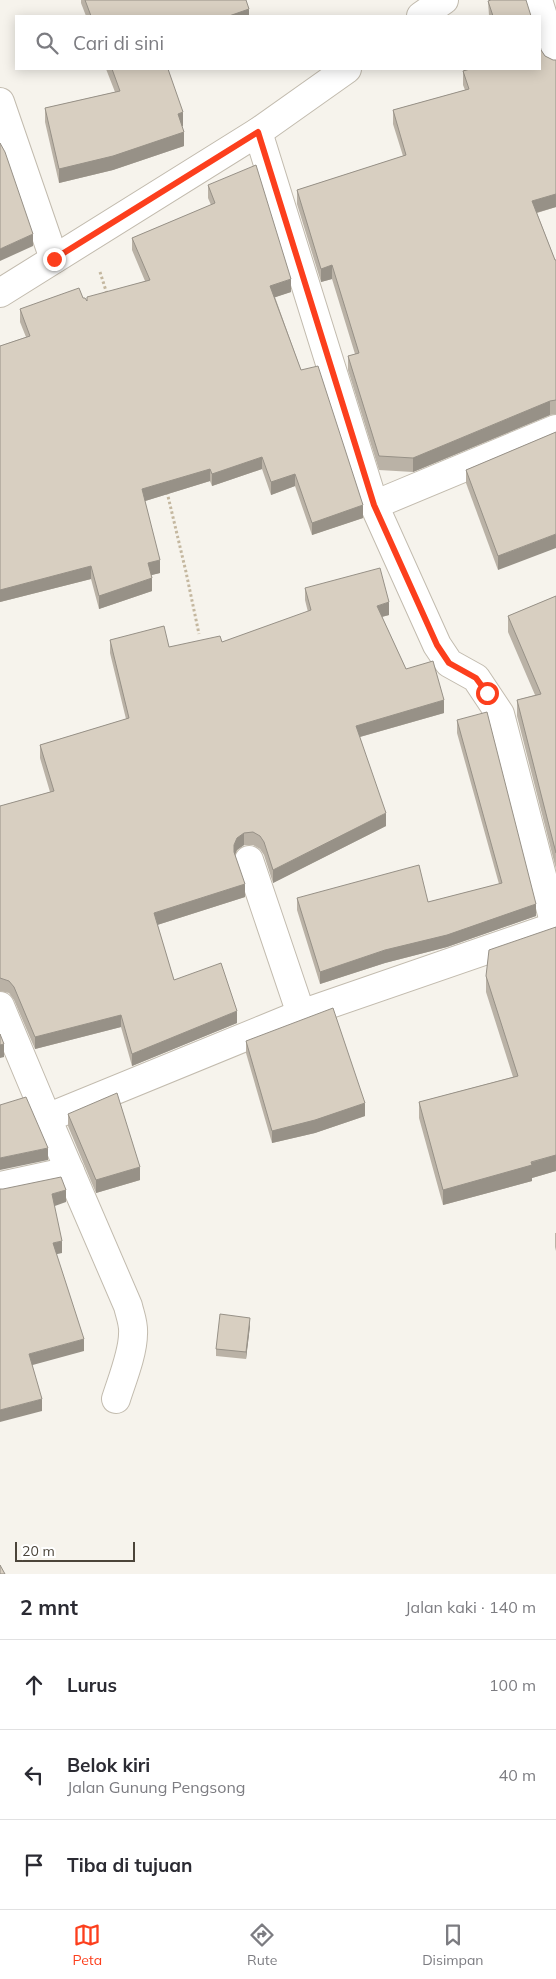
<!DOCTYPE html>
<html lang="id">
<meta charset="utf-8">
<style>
:root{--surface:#fff;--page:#f7f7f7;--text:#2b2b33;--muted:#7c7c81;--line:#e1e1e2;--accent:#fc3f1d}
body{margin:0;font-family:Mulish,sans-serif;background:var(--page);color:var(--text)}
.scale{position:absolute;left:15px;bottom:12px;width:120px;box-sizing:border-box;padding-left:5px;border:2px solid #4b4439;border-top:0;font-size:14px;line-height:18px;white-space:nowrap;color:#4b4439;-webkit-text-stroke:4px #fff;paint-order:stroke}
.stop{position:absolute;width:15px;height:15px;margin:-11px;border:4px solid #fc3f1d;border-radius:50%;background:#fff}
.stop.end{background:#fc3f1d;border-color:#fff;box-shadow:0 1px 5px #0008}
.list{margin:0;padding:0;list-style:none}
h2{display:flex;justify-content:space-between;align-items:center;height:65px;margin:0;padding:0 20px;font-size:21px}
h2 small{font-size:16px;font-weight:400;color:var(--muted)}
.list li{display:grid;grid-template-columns:32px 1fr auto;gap:15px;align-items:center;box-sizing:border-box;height:90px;padding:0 20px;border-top:1px solid var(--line)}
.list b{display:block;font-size:19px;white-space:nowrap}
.list p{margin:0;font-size:16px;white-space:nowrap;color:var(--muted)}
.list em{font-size:16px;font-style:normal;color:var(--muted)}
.icon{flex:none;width:28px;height:28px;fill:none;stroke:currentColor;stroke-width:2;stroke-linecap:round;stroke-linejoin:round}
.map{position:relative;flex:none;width:556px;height:1574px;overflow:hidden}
.search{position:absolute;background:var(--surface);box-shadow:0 2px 12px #0003;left:15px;right:15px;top:15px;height:55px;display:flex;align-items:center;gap:12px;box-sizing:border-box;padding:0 18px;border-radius:0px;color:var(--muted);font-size:19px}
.sheet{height:335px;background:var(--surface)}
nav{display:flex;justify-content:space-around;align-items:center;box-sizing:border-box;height:70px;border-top:1px solid var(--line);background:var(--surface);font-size:14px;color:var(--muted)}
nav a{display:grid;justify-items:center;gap:2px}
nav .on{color:var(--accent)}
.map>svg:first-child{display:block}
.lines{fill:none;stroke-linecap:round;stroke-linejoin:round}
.minor-casing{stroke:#c2bbae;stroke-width:30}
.tertiary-casing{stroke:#c2bbae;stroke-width:30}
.path{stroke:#c4b79f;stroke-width:3;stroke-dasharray:2.5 2.5;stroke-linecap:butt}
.minor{stroke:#fff;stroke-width:28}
.tertiary{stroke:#fff;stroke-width:28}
.wall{fill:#bab2a6}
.shaded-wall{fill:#979187}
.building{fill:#d8cfc1;stroke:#979187}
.route{stroke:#fc3f1d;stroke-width:6}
</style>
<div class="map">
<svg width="556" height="1574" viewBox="0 0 556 1574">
<rect width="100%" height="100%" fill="#f6f3ec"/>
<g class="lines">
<defs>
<g id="minor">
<path d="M 538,0 L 556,59"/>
<path d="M 0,102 L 54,259"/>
<path d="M 258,132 L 374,505 L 437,645 L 449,663 L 476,678 L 500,714 L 555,926"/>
<path d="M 374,505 L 556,429"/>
<path d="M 249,860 L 301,1014"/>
<path d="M 0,1006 L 47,1118 L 301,1014 L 556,926"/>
<path d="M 47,1118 L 128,1306 C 130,1315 134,1324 133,1334 C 133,1353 122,1380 116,1399"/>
<path d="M 0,1186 L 70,1171"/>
</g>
<g id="tertiary">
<path d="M 421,16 L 444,0"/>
<path d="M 0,293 L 258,132 L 347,69"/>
</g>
</defs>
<use href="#minor" class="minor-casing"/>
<use href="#tertiary" class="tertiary-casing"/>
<g class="path">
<path d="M 100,272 L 107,294"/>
<path d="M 167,492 L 186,572 L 199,634"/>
</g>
<use href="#minor" class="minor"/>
<use href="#tertiary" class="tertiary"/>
</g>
<g class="wall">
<path d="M 81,0 L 246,0 L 249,16 L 86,16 L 81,3 Z"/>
<path d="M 488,1 L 531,16 L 489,16 Z"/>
<path d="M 541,50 L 545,56 L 553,60 L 556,60 L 556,207 L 537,213 L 555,260 L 556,260 L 556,414 L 550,415 L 413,472 L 379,470 L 348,370 L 348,356 L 355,354 L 332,279 L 321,282 L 297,204 L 297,190 L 403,156 L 393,124 L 393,110 L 465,90 L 463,85 L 463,71 Z"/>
<path d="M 106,69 L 168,69 L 183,126 L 182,126 L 184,146 L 113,170 L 59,183 L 45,122 L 45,108 L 115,92 Z"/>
<path d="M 208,185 L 291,292 L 275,297 L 301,370 L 363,518 L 312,535 L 295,486 L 271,495 L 262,469 L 212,486 L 210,481 L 145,501 L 160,573 L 151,575 L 152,591 L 99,609 L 91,579 L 0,602 L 0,346 L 26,337 L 20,322 L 20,309 L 83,298 L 87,301 L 145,281 L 132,250 L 132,238 L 211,205 L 208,198 Z"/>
<path d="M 556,432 L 498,570 L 466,483 L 466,470 Z"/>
<path d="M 305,588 L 389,615 L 382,617 L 406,669 L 444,713 L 360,737 L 386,826 L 273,883 L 264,855 L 260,849 L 253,845 L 244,845 L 237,850 L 235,855 L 245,897 L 157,925 L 174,980 L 237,1023 L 132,1066 L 121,1027 L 35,1049 L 14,1000 L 9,993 L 0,991 L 0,806 L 50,792 L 40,758 L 40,745 L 126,719 L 110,653 L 110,640 L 169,647 L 222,642 L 308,612 L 305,600 Z"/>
<path d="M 556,596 L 556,869 L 517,716 L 517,700 L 535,695 L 508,632 L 508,616 Z"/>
<path d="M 457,720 L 536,916 L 447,947 L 385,963 L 320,984 L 297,910 L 297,898 L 428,902 L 499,884 L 457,733 Z"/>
<path d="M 556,927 L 556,1171 L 532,1178 L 532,1181 L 443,1205 L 419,1118 L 419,1102 L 513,1077 L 486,992 L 486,976 Z"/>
<path d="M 246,1041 L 365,1116 L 315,1133 L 272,1143 L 246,1053 Z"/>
<path d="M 68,1114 L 140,1180 L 96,1193 L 68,1126 Z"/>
<path d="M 555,1233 L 556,1233 L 556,1251 L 555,1247 Z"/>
<path d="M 250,1326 L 246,1359 L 216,1356 L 216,1349 Z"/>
</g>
<g class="shaded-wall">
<path d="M 249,9 L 249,16 L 229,16 Z"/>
<path d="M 183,112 L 183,126 L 178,128 L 178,114 Z"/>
<path d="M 184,132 L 184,146 L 113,170 L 59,183 L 59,169 Z"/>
<path d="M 556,194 L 556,207 L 532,214 L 532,201 Z"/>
<path d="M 33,234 L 33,246 L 0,261 L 0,249 Z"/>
<path d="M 332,265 L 332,279 L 321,282 L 321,269 Z"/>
<path d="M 291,279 L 291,292 L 270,299 L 270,286 Z"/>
<path d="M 550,401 L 550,415 L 413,472 L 413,458 Z"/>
<path d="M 262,457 L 262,469 L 212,486 L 212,474 Z"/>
<path d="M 210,469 L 210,481 L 142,502 L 142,489 Z"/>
<path d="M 295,474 L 295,486 L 271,495 L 271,482 Z"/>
<path d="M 363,505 L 363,518 L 312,535 L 312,523 Z"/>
<path d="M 556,534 L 556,548 L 498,570 L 498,556 Z"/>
<path d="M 160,560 L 160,573 L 148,576 L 148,563 Z"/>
<path d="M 91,566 L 91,579 L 0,602 L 0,590 Z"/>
<path d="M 152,578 L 152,591 L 99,609 L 99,596 Z"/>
<path d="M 389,602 L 389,615 L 377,618 L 377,606 Z"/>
<path d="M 444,700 L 444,713 L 356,738 L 356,726 Z"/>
<path d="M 386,813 L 386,826 L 273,883 L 273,870 Z"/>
<path d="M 244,833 L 244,845 L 237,850 L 234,857 L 234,845 L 237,838 Z"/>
<path d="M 245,884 L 245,897 L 154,926 L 154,913 Z"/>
<path d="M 536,904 L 536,916 L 447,947 L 385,963 L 320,984 L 320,972 L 385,950 Z"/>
<path d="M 237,1011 L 237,1023 L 132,1066 L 132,1054 Z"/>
<path d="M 121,1015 L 121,1027 L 35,1049 L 35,1037 Z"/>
<path d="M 4,1044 L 4,1057 L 0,1058 L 0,1045 Z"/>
<path d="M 365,1103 L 365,1116 L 315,1133 L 272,1143 L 272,1131 Z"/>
<path d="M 48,1148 L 48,1160 L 0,1170 L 0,1158 Z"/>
<path d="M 556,1155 L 556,1171 L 532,1178 L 532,1181 L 443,1205 L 443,1190 Z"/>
<path d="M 140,1167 L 140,1180 L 96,1193 L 96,1180 Z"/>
<path d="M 66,1190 L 66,1202 L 52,1207 L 52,1194 Z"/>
<path d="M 62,1241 L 62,1253 L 53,1255 L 53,1243 Z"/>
<path d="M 250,1318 L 250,1326 L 246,1359 L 246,1352 Z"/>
<path d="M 84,1339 L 84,1351 L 29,1366 L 29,1354 Z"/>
<path d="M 42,1399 L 42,1411 L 0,1422 L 0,1410 Z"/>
</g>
<g class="building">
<path d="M 85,0 L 246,0 L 249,9 L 229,16 L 91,16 Z"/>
<path d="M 491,0 L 526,0 L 531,16 L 493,16 L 488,1 Z"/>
<path d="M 540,45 L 541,50 L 545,56 L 553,60 L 556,60 L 556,194 L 532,201 L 555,260 L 556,260 L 556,400 L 550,401 L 413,458 L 379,456 L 348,356 L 359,353 L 332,265 L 321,269 L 297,190 L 406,155 L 393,110 L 469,89 L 463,71 L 470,69 L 540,69 Z"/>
<path d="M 112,69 L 168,69 L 183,112 L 178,114 L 184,132 L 113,156 L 59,169 L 45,108 L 120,91 Z"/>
<path d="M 0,143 L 5,152 L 33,234 L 0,249 Z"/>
<path d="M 256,165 L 291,279 L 270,286 L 301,370 L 318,366 L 363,505 L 312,523 L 295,474 L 271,482 L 262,457 L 212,474 L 210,469 L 142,489 L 160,560 L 148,563 L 152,578 L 99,596 L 91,566 L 0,590 L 0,346 L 30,336 L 20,309 L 79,288 L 83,298 L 85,298 L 87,301 L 87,297 L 150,280 L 132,238 L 215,203 L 208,185 Z"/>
<path d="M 556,432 L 556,534 L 498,556 L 466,470 Z"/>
<path d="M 380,568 L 389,602 L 377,606 L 406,669 L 433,661 L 444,700 L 356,726 L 386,813 L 273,870 L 264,842 L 260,836 L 253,832 L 244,833 L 237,838 L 234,845 L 234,852 L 245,884 L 154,913 L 174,980 L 221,963 L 237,1011 L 132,1054 L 121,1015 L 35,1037 L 14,987 L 9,981 L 0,978 L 0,806 L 54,791 L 40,745 L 129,718 L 110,640 L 164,626 L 169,647 L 220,636 L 222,642 L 311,610 L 305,588 Z"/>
<path d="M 556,596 L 556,853 L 517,700 L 541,694 L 508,616 Z"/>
<path d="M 487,712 L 536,904 L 447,935 L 385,950 L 320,972 L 297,898 L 419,865 L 428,902 L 502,883 L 457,720 Z"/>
<path d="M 556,927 L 556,1155 L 531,1162 L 532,1165 L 443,1190 L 419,1102 L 518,1076 L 486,976 L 489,950 Z"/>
<path d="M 333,1008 L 365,1103 L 315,1120 L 272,1131 L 246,1041 Z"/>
<path d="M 0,1034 L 4,1044 L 0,1045 Z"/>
<path d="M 117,1093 L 140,1167 L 96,1180 L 68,1114 Z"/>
<path d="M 26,1097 L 48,1148 L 0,1158 L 0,1105 Z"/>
<path d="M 61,1177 L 66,1190 L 52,1194 L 62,1241 L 53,1243 L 84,1339 L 29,1354 L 42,1399 L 0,1410 L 0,1189 L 3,1189 Z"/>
<path d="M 220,1314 L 250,1318 L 246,1352 L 216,1349 Z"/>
<path d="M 0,1565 L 5,1574 L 0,1574 Z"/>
</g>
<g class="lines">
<path class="route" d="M 54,259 L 258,132 L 374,505 L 437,645 L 449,663 L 476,678 L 487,693"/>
</g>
</svg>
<div class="scale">20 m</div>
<div class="stop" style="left:487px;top:693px"></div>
<div class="stop end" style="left:54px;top:259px"></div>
<div class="search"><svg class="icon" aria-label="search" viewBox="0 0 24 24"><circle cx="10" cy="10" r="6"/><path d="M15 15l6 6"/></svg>Cari di sini</div>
</div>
<section class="sheet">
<h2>2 mnt<small>Jalan kaki · 140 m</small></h2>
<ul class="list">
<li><svg class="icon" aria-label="ahead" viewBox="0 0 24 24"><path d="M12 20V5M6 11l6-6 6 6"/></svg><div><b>Lurus</b></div><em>100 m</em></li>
<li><svg class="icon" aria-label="left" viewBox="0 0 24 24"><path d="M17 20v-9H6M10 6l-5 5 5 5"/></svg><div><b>Belok kiri</b><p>Jalan Gunung Pengsong</p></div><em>40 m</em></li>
<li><svg class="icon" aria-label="arrive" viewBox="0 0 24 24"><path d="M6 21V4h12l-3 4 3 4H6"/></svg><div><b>Tiba di tujuan</b></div></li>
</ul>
</section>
<nav>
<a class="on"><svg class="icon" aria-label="map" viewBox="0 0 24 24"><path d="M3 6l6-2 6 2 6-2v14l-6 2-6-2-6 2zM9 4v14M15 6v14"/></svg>Peta</a>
<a><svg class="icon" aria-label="directions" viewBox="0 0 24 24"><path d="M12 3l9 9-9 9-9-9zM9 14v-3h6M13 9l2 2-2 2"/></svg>Rute</a>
<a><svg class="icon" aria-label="saved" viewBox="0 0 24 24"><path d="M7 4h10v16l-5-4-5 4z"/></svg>Disimpan</a>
</nav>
